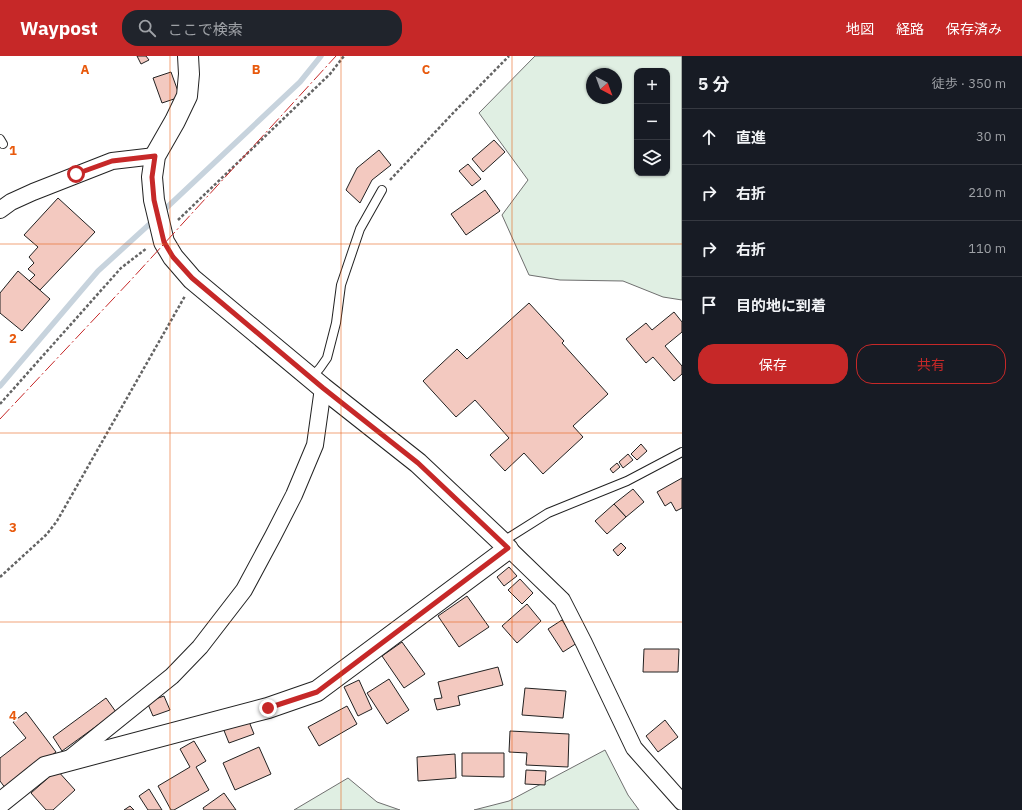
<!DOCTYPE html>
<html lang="ja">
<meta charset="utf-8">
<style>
:root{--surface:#171b24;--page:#20242c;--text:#f1f3f6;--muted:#9ea1a6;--line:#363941;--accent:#c62828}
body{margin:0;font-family:"IBM Plex Sans","Noto Sans JP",sans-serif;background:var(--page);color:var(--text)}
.controls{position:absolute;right:12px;top:12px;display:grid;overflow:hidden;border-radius:8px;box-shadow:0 1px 3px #0004}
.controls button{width:36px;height:36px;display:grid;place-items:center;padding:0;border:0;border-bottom:1px solid var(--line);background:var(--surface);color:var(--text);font:20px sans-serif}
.compass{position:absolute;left:586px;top:12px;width:36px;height:36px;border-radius:50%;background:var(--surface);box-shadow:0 1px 3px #0004;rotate:139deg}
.stop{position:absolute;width:12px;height:12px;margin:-9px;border:3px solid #c62828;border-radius:50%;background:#fff}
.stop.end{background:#c62828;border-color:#fff;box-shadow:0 1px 4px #0008}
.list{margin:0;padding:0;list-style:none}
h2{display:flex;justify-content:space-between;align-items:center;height:52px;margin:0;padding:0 16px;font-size:17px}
h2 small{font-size:13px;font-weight:400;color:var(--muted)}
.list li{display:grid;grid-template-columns:26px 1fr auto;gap:12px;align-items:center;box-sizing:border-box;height:56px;padding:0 16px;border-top:1px solid var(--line)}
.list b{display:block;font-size:15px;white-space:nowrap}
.list em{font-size:13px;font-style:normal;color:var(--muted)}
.actions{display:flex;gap:8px;padding:12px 16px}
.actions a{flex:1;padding:9px 0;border:1px solid var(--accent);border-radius:16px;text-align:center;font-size:14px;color:var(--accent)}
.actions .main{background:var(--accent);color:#fff}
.icon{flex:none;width:22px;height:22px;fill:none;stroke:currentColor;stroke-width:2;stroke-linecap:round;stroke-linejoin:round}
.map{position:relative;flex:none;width:682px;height:754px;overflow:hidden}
header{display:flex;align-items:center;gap:24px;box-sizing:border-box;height:56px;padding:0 20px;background:var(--accent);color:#fff}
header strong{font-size:19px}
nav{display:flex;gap:22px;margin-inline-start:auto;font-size:14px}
.search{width:280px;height:36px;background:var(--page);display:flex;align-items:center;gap:10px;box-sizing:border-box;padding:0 14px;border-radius:16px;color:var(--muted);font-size:15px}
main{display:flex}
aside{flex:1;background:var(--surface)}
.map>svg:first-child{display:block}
.green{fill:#e0efe3;stroke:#6f6f6f;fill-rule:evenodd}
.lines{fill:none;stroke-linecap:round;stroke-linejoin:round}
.stream{stroke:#c7d3dd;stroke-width:5.5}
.building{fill:#f3c9c0;stroke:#222}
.service-casing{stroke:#222;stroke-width:10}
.minor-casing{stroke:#222;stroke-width:18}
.tertiary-casing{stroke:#222;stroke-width:22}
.path{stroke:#646464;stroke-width:2.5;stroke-dasharray:3 2;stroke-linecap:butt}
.service{stroke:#fff;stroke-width:8}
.minor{stroke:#fff;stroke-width:16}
.tertiary{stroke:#fff;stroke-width:20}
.power{stroke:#c62828;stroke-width:1;stroke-dasharray:14 3 2 3;stroke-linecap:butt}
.route{stroke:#c62828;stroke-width:5}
.grid{fill:none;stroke:#e8590c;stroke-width:1;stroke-opacity:0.55}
.grid-label{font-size:13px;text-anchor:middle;font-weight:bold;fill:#e8590c;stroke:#fff;stroke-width:3;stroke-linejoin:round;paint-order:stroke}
</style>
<header>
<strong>Waypost</strong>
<div class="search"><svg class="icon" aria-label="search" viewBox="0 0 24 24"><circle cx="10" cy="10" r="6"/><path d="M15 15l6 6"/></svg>ここで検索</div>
<nav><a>地図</a><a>経路</a><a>保存済み</a></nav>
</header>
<main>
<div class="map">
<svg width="682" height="754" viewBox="0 0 682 754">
<rect width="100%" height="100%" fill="#fff"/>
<g class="green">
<path d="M 535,0 L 682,0 L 682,244 L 663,241 L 623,225 L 560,224 L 529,219 L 502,159 L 528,124 L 479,57 ZM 637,15 L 667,15 L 667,117 L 637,117 ZM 592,18 L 616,18 L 616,42 L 592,42 Z"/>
<path d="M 605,694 L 628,739 L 639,754 L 474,754 L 509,745 Z"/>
<path d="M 348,722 L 377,746 L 400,754 L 294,754 Z"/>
</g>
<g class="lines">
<g class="stream">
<path d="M 162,156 L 300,26 L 321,0"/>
<path d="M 0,330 L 98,215 L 154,164"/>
</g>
</g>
<g class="building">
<path d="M 137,0 L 146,0 L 149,4 L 141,8 Z"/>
<path d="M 171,16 L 180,41 L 162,47 L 153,22 Z"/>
<path d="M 494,84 L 505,96 L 483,116 L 472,103 Z"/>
<path d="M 379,94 L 391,109 L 372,124 L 360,147 L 346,134 L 357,112 Z"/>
<path d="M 468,108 L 481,123 L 472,130 L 459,115 Z"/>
<path d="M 485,134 L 500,155 L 466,179 L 451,158 Z"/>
<path d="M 58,142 L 95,176 L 40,234 L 29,225 L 35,219 L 28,213 L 34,207 L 29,201 L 38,191 L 24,179 Z"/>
<path d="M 18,215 L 50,243 L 22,275 L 0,257 L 0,237 Z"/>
<path d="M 529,247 L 564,285 L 562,287 L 608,338 L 573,370 L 583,381 L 543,418 L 524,397 L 505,415 L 490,399 L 509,382 L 475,344 L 456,361 L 423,325 L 457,293 L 467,303 Z"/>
<path d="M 674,256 L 682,266 L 682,276 L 665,290 L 682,310 L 682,318 L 674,325 L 653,301 L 646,307 L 626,283 L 646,267 L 652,274 Z"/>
<path d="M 641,388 L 647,395 L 637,404 L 631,398 Z"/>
<path d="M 628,398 L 633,404 L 623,412 L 619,406 Z"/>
<path d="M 617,407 L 620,411 L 613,417 L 610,413 Z"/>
<path d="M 682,422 L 682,452 L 676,455 L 671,446 L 665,450 L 657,436 Z"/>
<path d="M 633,433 L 644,446 L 626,461 L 614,448 Z"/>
<path d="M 614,448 L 626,461 L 607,478 L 595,465 Z"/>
<path d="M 621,487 L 626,492 L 618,500 L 613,494 Z"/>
<path d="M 509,511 L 517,520 L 504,530 L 497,521 Z"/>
<path d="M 520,523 L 533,537 L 522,548 L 508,534 Z"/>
<path d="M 467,540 L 489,571 L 459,591 L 438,560 Z"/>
<path d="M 527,548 L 541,565 L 517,587 L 502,570 Z"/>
<path d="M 562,564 L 577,587 L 563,596 L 548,573 Z"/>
<path d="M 402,586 L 425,618 L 404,632 L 382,600 Z"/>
<path d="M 644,593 L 679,593 L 678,616 L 643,616 Z"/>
<path d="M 498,611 L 503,629 L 458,640 L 460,649 L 437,654 L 434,643 L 442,642 L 438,626 Z"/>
<path d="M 389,623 L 409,654 L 387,668 L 367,637 Z"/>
<path d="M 359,624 L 372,653 L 358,660 L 344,631 Z"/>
<path d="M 525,632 L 566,635 L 563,662 L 522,659 Z"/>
<path d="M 164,640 L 170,654 L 153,660 L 147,646 Z"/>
<path d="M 106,642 L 116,656 L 62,695 L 53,681 Z"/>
<path d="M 347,650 L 357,668 L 319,690 L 308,671 Z"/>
<path d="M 26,656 L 56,696 L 6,733 L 0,725 L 0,702 L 26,682 L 13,666 Z"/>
<path d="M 248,663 L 254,678 L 229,687 L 223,672 Z"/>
<path d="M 665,664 L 678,681 L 658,696 L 646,680 Z"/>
<path d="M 510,675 L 569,678 L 568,711 L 526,709 L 527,697 L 509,696 Z"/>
<path d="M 194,685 L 206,705 L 196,711 L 209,734 L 174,754 L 171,754 L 158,730 L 190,711 L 180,693 Z"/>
<path d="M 259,691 L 271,718 L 235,734 L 223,707 Z"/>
<path d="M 462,697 L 504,697 L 504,721 L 462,720 Z"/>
<path d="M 455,698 L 456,722 L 418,725 L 417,701 Z"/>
<path d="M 57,714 L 75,734 L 53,754 L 46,754 L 31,737 Z"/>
<path d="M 526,714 L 546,715 L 545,729 L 525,728 Z"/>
<path d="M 149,733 L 162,754 L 148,754 L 139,740 Z"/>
<path d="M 224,737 L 236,754 L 204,754 L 203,752 Z"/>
<path d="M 130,750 L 134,754 L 124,754 Z"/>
</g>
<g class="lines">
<defs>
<g id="service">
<path d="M 0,83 L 3,88"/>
<path d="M 311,322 L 320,312 L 327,302 L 336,267 L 341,229 L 360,173 L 382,134"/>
<path d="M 502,486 L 548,457 L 627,425 L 682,396"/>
</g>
<g id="minor">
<path d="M 0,154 L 11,146 L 33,136 L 112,105 L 155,100"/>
<path d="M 502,486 L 562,544 L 584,587 L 634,692 L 682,746"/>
<path d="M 69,703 L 172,620 L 200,591 L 244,534 L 273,480 L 294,439 L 315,389 L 323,332"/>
</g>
<g id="tertiary">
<path d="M 188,0 L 189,18 L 187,40 L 175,65 L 155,100 L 152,121 L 154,144 L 164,186 L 173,201 L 192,223 L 323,332 L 418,407 L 502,486"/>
<path d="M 0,747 L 45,711 L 268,652 L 317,635 L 508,493"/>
</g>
</defs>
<use href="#service" class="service-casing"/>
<use href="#minor" class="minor-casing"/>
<use href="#tertiary" class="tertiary-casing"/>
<g class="path">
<path d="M 390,124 L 455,55 L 509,0"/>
<path d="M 178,164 L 330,18 L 344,0"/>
<path d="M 0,348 L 121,212 L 147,192"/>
<path d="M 0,521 L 47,478 L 57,465 L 185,240"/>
</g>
<use href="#service" class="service"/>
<use href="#minor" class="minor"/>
<use href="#tertiary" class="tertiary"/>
<path class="power" d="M 0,363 L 130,225 L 336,0"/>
</g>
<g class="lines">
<path class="route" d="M 76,118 L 112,105 L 155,100 L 152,121 L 154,144 L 164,186 L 173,201 L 192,222 L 323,332 L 418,407 L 508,492 L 317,636 L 268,652"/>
</g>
<path class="grid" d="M 170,0 L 170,754M 341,0 L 341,754M 512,0 L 512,754M 0,188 L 682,188M 0,377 L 682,377M 0,566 L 682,566"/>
<g class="grid-label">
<text x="85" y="18">A</text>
<text x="256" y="18">B</text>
<text x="426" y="18">C</text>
<text x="13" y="99">1</text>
<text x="13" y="287">2</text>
<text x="13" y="476">3</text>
<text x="13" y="664">4</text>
</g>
</svg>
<div class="controls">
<button>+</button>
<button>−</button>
<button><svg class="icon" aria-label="layers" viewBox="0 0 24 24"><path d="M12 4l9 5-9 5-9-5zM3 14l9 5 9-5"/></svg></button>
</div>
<svg class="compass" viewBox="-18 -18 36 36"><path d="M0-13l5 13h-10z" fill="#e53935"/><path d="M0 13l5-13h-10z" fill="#9ea1a6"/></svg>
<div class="stop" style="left:76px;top:118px"></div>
<div class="stop end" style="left:268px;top:652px"></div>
</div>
<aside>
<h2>5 分<small>徒歩 · 350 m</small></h2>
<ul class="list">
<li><svg class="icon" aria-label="ahead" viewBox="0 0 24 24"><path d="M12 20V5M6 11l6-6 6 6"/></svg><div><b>直進</b></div><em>30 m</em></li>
<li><svg class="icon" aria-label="right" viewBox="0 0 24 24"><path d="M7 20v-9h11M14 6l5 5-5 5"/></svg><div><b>右折</b></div><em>210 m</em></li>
<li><svg class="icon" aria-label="right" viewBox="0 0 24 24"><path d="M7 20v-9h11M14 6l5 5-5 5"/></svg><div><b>右折</b></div><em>110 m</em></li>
<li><svg class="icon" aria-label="arrive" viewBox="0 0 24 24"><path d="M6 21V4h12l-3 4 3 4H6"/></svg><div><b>目的地に到着</b></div></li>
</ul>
<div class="actions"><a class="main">保存</a><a>共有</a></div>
</aside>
</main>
